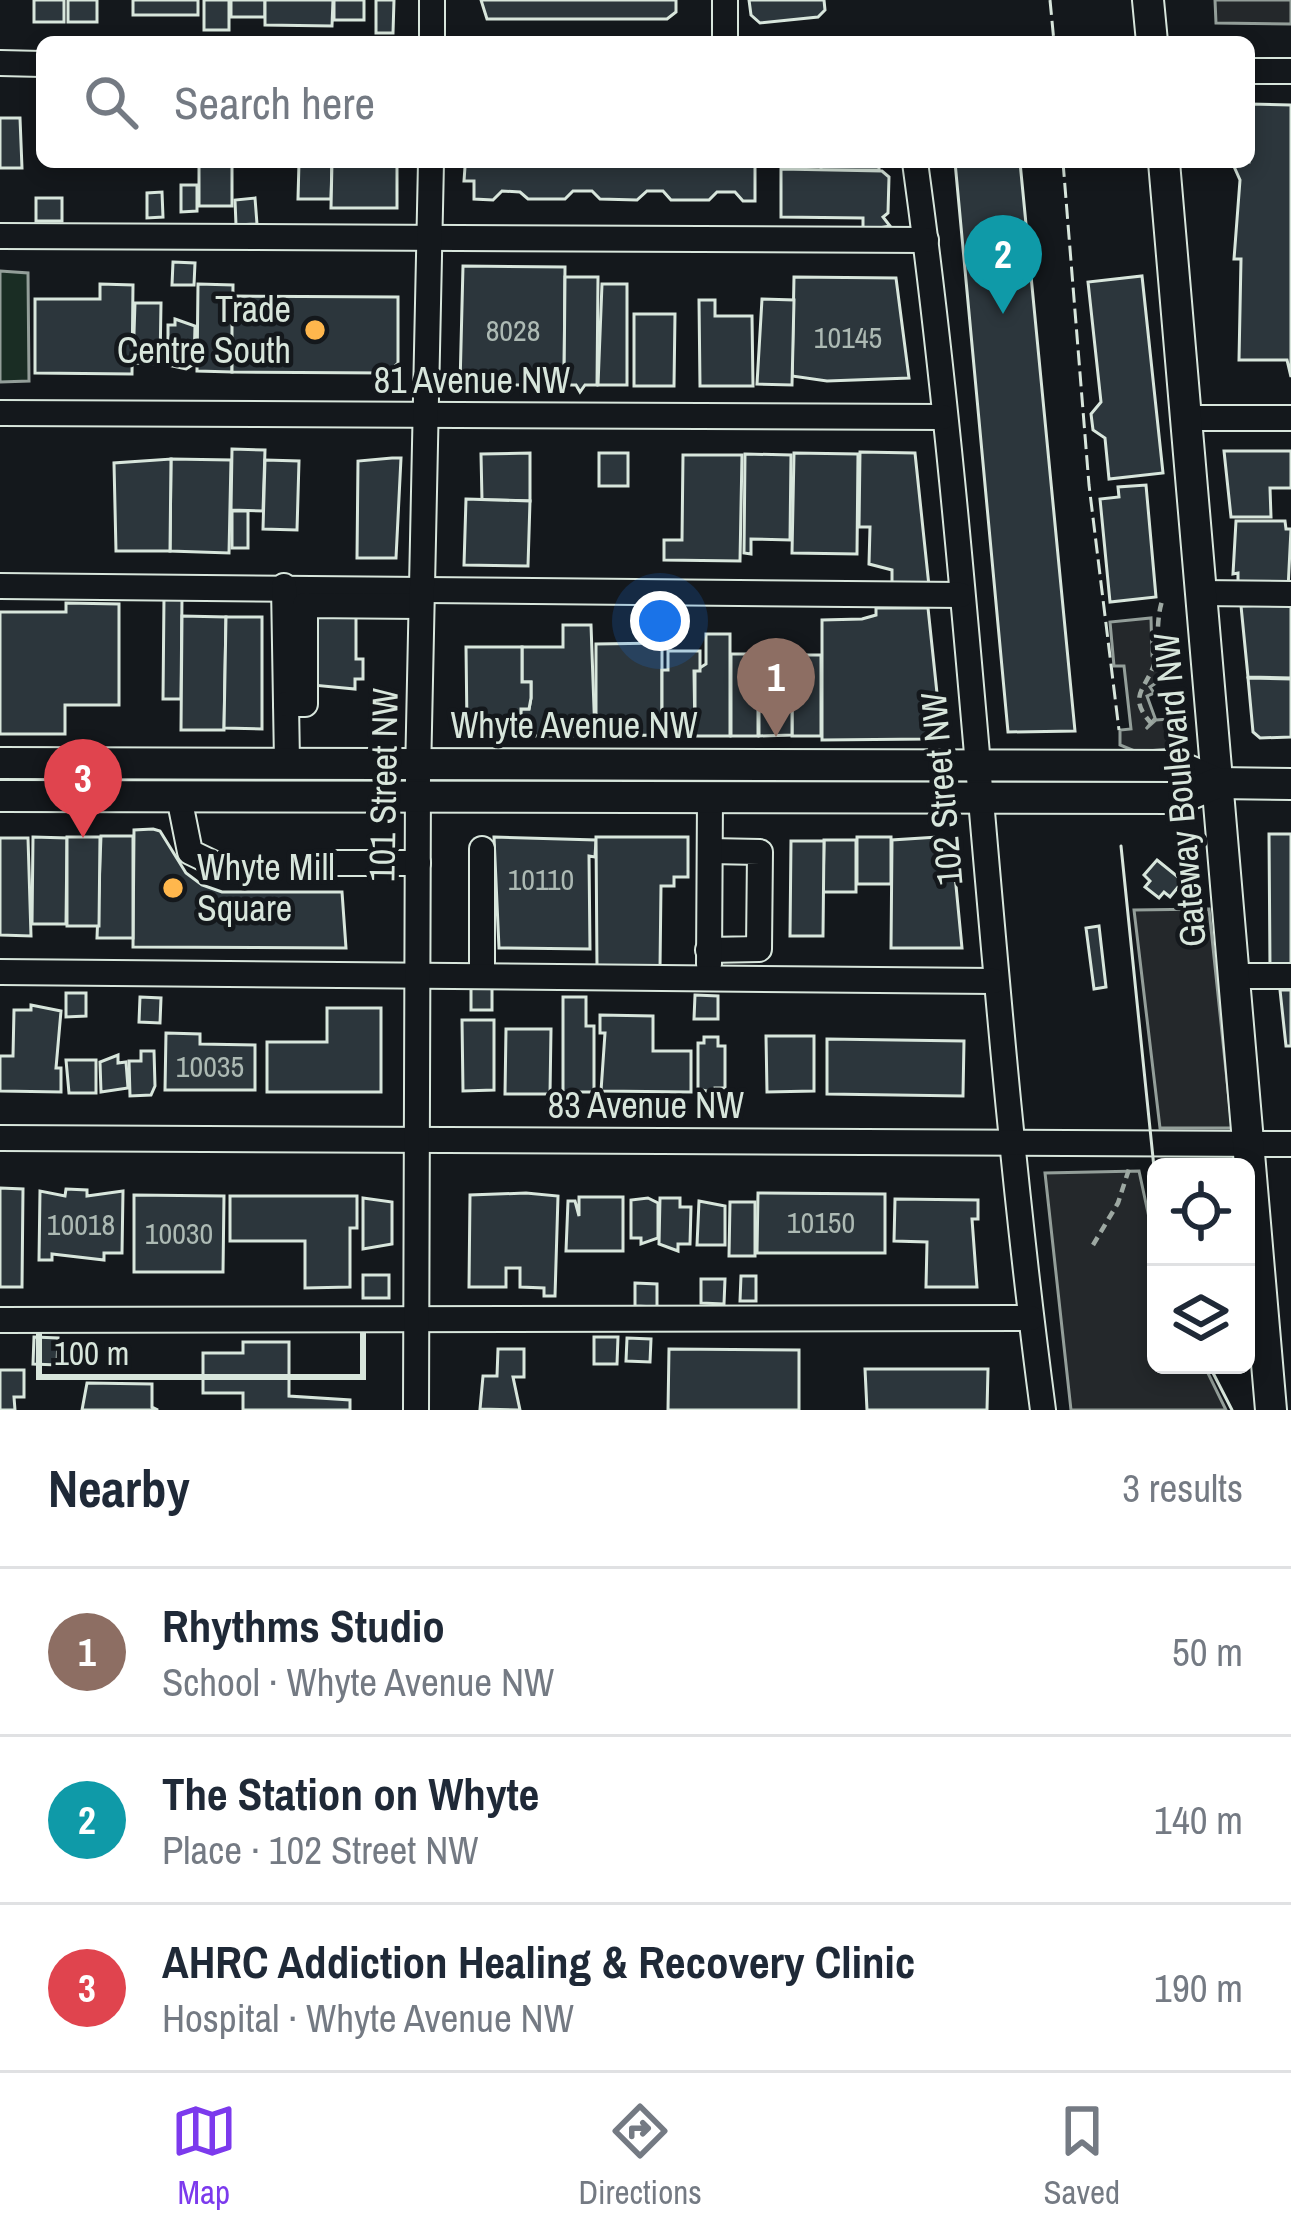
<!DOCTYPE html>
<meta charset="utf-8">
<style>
:root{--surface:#fff;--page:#f6f6f7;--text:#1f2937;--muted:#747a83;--line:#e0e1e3;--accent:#7c3aed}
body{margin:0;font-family:"Archivo Narrow",sans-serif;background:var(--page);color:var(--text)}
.controls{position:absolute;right:36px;bottom:36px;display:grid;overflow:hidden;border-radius:18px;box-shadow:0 6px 18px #0003}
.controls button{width:108px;height:108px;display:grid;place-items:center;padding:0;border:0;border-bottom:3px solid var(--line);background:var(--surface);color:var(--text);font:60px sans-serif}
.scale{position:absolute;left:36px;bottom:30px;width:330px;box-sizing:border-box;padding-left:12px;border:6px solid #d8e6dc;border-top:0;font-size:33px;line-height:42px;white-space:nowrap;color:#d8e6dc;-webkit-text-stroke:9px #14181c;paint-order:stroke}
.you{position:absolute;left:660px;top:621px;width:42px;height:42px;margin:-30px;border:9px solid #fff;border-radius:50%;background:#1a73e8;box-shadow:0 0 0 18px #1a73e833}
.badge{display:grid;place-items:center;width:78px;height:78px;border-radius:50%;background:var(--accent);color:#fff;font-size:39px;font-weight:700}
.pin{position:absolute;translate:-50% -99px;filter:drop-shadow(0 3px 6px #0008)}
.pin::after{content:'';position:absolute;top:63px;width:42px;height:36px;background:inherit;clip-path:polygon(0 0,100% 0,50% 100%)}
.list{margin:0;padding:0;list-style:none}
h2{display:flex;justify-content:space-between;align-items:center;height:156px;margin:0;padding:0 48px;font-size:51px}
h2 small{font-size:39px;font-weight:400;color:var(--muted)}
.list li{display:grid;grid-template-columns:78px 1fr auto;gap:36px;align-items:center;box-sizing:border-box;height:168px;padding:0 48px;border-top:3px solid var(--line)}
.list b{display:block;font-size:45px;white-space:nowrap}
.list p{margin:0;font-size:39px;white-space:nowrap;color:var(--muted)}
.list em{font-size:39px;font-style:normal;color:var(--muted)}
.icon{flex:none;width:66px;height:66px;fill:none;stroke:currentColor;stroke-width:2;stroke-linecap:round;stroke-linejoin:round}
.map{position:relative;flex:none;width:1291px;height:1410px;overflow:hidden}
.search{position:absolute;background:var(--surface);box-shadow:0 6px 18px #0003;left:36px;right:36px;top:36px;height:132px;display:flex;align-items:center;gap:30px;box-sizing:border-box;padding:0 42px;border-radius:18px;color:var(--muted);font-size:45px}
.sheet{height:660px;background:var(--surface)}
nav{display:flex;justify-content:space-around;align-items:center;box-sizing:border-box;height:168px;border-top:3px solid var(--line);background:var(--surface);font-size:33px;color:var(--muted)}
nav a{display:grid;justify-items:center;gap:6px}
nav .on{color:var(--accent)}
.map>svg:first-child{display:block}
.green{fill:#1a2d24;stroke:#939e99;stroke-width:3}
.parking{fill:#24282b;stroke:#939e99;stroke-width:3}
.building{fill:#2c363c;stroke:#d8e6dc;stroke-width:3}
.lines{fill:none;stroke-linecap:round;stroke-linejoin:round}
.minor-casing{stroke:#d8e6dc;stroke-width:28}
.major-casing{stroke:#d8e6dc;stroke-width:34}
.path{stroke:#9da8a2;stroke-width:4.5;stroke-dasharray:9 6;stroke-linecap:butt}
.minor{stroke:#14181c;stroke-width:24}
.major{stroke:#14181c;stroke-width:30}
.tram{stroke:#d8e6dc;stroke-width:3}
.fence{stroke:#d8e6dc;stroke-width:3;stroke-dasharray:15 6;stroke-linecap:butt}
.poi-dot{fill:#ffb74d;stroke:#14181c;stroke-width:4.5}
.labels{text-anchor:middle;stroke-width:9;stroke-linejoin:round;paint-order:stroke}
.number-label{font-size:30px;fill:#adbab4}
.poi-label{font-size:36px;fill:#d8e6dc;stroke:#14181c;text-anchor:end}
.street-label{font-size:36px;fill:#d8e6dc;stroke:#14181c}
</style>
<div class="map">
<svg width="1291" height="1410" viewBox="0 0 1291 1410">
<rect width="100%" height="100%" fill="#14181c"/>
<path class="green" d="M 0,271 L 28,273 L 29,381 L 0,382 Z"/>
<g class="parking">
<path d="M 1215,0 L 1291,0 L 1291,24 L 1216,23 Z"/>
<path d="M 1151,618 L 1152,656 L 1170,674 L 1150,687 L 1154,693 L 1147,696 L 1155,718 L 1146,729 L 1156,720 L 1182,718 L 1182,726 L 1169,749 L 1137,752 L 1120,745 L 1120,730 L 1131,729 L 1124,666 L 1114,666 L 1110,622 Z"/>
<path d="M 1209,909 L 1232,1128 L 1160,1128 L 1134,910 Z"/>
<path d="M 1139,1171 L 1156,1250 L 1156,1365 L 1204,1365 L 1226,1410 L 1071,1410 L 1045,1173 Z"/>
</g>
<g class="building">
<rect x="34" y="0" width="30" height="22"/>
<rect x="68" y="0" width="29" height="22"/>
<rect x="133" y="0" width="65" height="15"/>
<rect x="204" y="0" width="25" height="30"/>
<rect x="231" y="0" width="34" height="17"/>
<path d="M 265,0 L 333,0 L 332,26 L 265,25 Z"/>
<rect x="334" y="0" width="30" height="20"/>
<path d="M 376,0 L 394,0 L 393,33 L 376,33 Z"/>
<path d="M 481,0 L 676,0 L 676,12 L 667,19 L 487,19 Z"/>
<path d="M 749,0 L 824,0 L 825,10 L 818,17 L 760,23 L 751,15 Z"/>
<path d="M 1249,104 L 1291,105 L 1291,377 L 1287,360 L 1239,360 L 1241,259 L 1234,259 L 1240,180 L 1232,162 L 1249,162 Z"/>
<path d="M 0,118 L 20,118 L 22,168 L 0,168 Z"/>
<rect x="199" y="162" width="33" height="44"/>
<path d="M 299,162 L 332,162 L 331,199 L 298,199 Z"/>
<path d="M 332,162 L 397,162 L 397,208 L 331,208 Z"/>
<path d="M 755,162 L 755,201 L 743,201 L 735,192 L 717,192 L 709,200 L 671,200 L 663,191 L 647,191 L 637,200 L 600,199 L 592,191 L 573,191 L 565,199 L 528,199 L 520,192 L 502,191 L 493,200 L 474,199 L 474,181 L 464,181 L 465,167 L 473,162 Z"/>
<rect x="821" y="162" width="58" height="8"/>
<path d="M 955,162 L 1020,162 L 1075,731 L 1008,732 Z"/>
<path d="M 781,169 L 882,171 L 889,177 L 888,213 L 883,217 L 890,226 L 863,231 L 863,218 L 781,217 Z"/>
<path d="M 181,185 L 197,185 L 197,211 L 181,212 Z"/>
<path d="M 162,192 L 163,217 L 147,218 L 147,193 Z"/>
<rect x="36" y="198" width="26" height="23"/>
<path d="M 255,198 L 257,224 L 236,225 L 235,200 Z"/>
<path d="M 173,262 L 195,263 L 194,285 L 172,285 Z"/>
<path d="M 463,266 L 565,267 L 564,385 L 460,385 Z"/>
<path d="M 1142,276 L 1163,473 L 1109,479 L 1105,438 L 1093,430 L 1091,414 L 1101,402 L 1088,282 Z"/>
<path d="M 565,277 L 598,277 L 597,385 L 585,385 L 580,392 L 576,385 L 564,385 Z"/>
<path d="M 794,277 L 896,278 L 909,378 L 827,381 L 792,376 Z"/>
<path d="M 100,284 L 133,285 L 132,374 L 35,373 L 35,299 L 100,299 Z"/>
<path d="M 198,284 L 233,285 L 232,372 L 197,371 Z"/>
<path d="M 602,284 L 627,284 L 627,385 L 598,385 Z"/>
<path d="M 232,296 L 398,297 L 398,363 L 387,373 L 232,372 Z"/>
<path d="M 762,299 L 794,300 L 792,385 L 757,384 Z"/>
<path d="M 699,300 L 715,300 L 715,316 L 752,316 L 753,386 L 700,386 Z"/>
<path d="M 135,303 L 161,303 L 160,364 L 133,363 Z"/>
<path d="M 634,314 L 675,314 L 674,386 L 634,386 Z"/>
<path d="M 175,319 L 195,326 L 194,364 L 186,369 L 168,365 L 168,325 L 175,325 Z"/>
<path d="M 232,449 L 265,450 L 263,511 L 231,510 Z"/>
<path d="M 1224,451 L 1291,451 L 1291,488 L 1270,488 L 1271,517 L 1231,517 Z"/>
<path d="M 860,452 L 915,453 L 929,586 L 892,585 L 892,570 L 869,564 L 870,527 L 859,527 Z"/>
<path d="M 530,453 L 530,501 L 482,500 L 481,454 Z"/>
<rect x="599" y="453" width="29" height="33"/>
<path d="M 794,453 L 858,454 L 857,554 L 792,553 Z"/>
<path d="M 745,454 L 791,455 L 790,540 L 751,539 L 751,554 L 744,553 Z"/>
<path d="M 683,455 L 742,455 L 740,561 L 664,560 L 664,540 L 682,540 Z"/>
<path d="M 392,458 L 401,458 L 396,558 L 357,558 L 358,461 Z"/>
<path d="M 171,459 L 231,460 L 229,553 L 170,551 Z"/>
<path d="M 171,459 L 170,551 L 116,551 L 114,463 Z"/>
<path d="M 265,460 L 299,461 L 297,530 L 263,529 Z"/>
<path d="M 1146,485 L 1156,597 L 1110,602 L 1100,499 L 1119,497 L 1118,487 Z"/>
<path d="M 466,499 L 530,501 L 528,566 L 464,565 Z"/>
<rect x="232" y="511" width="16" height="37"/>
<path d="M 1236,521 L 1285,521 L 1286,529 L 1291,529 L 1288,589 L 1238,590 L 1238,573 L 1233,574 Z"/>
<path d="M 164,597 L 182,597 L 181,699 L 163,699 Z"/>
<path d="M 66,603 L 119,604 L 119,705 L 65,705 L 65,734 L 0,734 L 0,612 L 66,612 Z"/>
<path d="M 1291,604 L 1291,678 L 1248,677 L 1241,606 Z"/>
<path d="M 876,608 L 928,608 L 941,731 L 928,739 L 822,740 L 822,620 L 862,619 L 876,615 Z"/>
<path d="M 312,615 L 356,615 L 356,659 L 363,659 L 363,679 L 355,679 L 355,689 L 312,685 Z"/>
<path d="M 182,616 L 226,617 L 224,730 L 181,730 Z"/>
<path d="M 226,617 L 262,617 L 262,729 L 224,728 Z"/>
<path d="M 563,625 L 591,625 L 595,736 L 518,736 L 521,709 L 529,709 L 531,698 L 531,682 L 522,682 L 522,647 L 563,647 Z"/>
<path d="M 706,634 L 730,634 L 730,736 L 695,736 L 695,671 L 706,664 Z"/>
<path d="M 662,643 L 662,735 L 596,736 L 596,644 Z"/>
<path d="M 466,647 L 522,647 L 522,682 L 531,682 L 531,698 L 529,709 L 521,709 L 521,727 L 467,727 Z"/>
<path d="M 668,651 L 700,651 L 700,671 L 694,671 L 695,735 L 662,735 L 662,670 L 668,670 Z"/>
<rect x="731" y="654" width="27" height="82"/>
<rect x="792" y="655" width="29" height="81"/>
<path d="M 759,656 L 792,656 L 792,735 L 759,736 Z"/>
<path d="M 1248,678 L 1291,679 L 1291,737 L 1260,738 L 1253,732 Z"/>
<path d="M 153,829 L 160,831 L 186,873 L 202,885 L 222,892 L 342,892 L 346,948 L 133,947 L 134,830 Z"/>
<path d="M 1269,834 L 1291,834 L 1291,968 L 1270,968 Z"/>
<path d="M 101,836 L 133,836 L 133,938 L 97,938 Z"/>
<path d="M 33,837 L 67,838 L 66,924 L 32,924 Z"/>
<path d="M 67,837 L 100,837 L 99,926 L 67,926 Z"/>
<path d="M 494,837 L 596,840 L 595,857 L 589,856 L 590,949 L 499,948 Z"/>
<path d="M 596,837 L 688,837 L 688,877 L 674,877 L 674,886 L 661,886 L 660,968 L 597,967 Z"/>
<rect x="857" y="837" width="34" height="47"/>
<path d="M 938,837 L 952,844 L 962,948 L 891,948 L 892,840 Z"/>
<path d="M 0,838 L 28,838 L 31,936 L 0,935 Z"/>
<path d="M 824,840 L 856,840 L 856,892 L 823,892 Z"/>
<path d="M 791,841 L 824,841 L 823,936 L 790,936 Z"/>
<path d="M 1157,860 L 1183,881 L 1170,897 L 1164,892 L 1159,898 L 1145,887 L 1150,881 L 1144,875 Z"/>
<path d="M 1099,926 L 1106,987 L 1094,989 L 1086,928 Z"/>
<rect x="471" y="988" width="21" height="22"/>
<path d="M 1280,990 L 1291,990 L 1291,1046 L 1286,1046 Z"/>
<path d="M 66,993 L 86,993 L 86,1016 L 66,1017 Z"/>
<path d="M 695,995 L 718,996 L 718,1019 L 694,1019 Z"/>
<path d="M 140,997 L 161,998 L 160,1023 L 139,1022 Z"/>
<path d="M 563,997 L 586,997 L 586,1026 L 594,1026 L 594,1092 L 563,1092 Z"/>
<path d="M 31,1005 L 61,1011 L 56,1068 L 61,1068 L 61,1092 L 0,1091 L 0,1056 L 13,1056 L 14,1010 L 31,1010 Z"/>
<path d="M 327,1008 L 381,1008 L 381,1092 L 267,1092 L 267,1042 L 327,1042 Z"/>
<path d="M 600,1015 L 653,1016 L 653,1051 L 691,1051 L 691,1092 L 601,1091 L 605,1033 L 600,1033 Z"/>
<path d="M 462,1020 L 494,1020 L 494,1090 L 463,1091 Z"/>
<path d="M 506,1029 L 551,1029 L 550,1094 L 505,1094 Z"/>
<path d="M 166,1033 L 200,1034 L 200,1044 L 255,1045 L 255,1090 L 165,1090 Z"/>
<path d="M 766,1036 L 814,1036 L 814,1091 L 767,1092 Z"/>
<path d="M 704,1037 L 718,1037 L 718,1046 L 725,1046 L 725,1088 L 715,1088 L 715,1093 L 698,1089 L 698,1043 L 704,1043 Z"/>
<path d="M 827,1039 L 964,1041 L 963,1096 L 827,1094 Z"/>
<path d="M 141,1051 L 154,1051 L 155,1086 L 151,1095 L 130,1096 L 129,1061 L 141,1061 Z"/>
<path d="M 118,1055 L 118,1063 L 126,1062 L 128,1088 L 101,1092 L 100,1062 Z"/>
<path d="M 66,1060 L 96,1060 L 96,1093 L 69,1093 Z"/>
<path d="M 0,1188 L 23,1189 L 22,1287 L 0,1287 Z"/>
<path d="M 66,1189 L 87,1190 L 87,1196 L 123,1191 L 122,1253 L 104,1253 L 104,1260 L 52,1254 L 52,1260 L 39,1260 L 40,1191 L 65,1196 Z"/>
<path d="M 526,1193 L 558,1196 L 555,1296 L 544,1296 L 544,1288 L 520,1287 L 520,1268 L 506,1268 L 506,1287 L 469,1287 L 470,1195 Z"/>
<path d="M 758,1193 L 885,1194 L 885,1253 L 757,1253 Z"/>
<path d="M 134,1195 L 224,1196 L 223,1272 L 134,1272 Z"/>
<path d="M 230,1196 L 357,1196 L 357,1228 L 350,1228 L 350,1287 L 305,1288 L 305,1241 L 230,1241 Z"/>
<path d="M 579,1197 L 623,1197 L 623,1251 L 566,1251 L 568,1201 L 575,1201 L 579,1216 Z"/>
<path d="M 363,1198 L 392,1202 L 392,1244 L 363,1249 Z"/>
<path d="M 648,1198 L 658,1203 L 658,1238 L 641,1244 L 641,1238 L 631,1238 L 631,1200 Z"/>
<path d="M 660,1198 L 680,1198 L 680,1207 L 691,1207 L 690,1244 L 678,1244 L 678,1251 L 659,1244 Z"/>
<path d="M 895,1199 L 978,1200 L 978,1219 L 972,1219 L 977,1287 L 926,1287 L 927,1242 L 894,1241 Z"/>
<path d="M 699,1201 L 725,1206 L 725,1245 L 697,1245 Z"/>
<path d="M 730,1202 L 755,1202 L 755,1256 L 729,1256 Z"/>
<rect x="363" y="1275" width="26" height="23"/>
<path d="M 741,1276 L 756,1276 L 756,1301 L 740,1301 Z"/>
<path d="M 701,1279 L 725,1279 L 724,1304 L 701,1303 Z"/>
<path d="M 635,1283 L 657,1284 L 657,1307 L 635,1306 Z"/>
<path d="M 34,1337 L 58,1338 L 57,1365 L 33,1364 Z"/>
<path d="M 594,1337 L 618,1337 L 617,1364 L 594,1364 Z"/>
<path d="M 627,1338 L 651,1339 L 650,1362 L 626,1361 Z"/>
<path d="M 243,1342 L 289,1342 L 289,1396 L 350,1400 L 350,1410 L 243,1410 L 243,1393 L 203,1393 L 203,1353 L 243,1353 Z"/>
<path d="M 498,1349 L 524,1349 L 524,1377 L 513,1377 L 520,1410 L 480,1409 L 483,1376 L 497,1376 Z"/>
<path d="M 669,1349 L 799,1350 L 799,1410 L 668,1410 Z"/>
<path d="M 865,1369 L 988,1369 L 987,1410 L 867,1410 Z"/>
<path d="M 0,1370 L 24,1370 L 24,1397 L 14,1397 L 15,1410 L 0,1410 Z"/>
<path d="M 87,1383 L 152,1384 L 152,1407 L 158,1410 L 82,1410 Z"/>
</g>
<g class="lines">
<defs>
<g id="minor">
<path d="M 432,0 L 432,42"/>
<path d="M 725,0 L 725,42"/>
<path d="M 0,63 L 42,64"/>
<path d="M 1249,71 L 1291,71"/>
<path d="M 915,162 C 972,576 988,995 1043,1410"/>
<path d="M 0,236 L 926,240"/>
<path d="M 0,413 L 943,417"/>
<path d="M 1188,418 L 1291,418"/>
<path d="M 0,586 L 961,595"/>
<path d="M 284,586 L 287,762"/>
<path d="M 1200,593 L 1291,594"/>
<path d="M 286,704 L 305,704 L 305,605 L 421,606"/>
<path d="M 179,797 L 190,852 L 215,864"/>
<path d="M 482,849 L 482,975"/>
<path d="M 335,863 L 418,863"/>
<path d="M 708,950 L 759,949 L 760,852 L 710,851"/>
<path d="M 709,964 L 710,799"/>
<path d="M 0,972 L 994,981"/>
<path d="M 1235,976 L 1291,976"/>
<path d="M 0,1138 L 1291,1144"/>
<path d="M 0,1320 L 1031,1318"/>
<path d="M 416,1410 L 418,775 L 431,162"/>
</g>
<g id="major">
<path d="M 1148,0 L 1152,42"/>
<path d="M 1164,162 L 1271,1410"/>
<path d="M 0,763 L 1178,766 L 1217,783"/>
<path d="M 0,796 L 1181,798 L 1217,783 L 1291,784"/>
</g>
</defs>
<use href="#minor" class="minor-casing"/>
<use href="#major" class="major-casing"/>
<g class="path">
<path d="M 1152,724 C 1126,696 1146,690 1155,662 C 1160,645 1155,624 1162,601"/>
<path d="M 1093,1245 L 1118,1203 L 1129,1169"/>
</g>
<use href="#minor" class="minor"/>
<use href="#major" class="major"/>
<g class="tram">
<path d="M 1121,846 L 1156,1187"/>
<path d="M 1209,1365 L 1232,1410"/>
</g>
<g class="fence">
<path d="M 1050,0 L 1054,42"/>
<path d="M 1063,162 L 1089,485 L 1119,730"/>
</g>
</g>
<g class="poi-dot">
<circle cx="315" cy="330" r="12"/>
<circle cx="173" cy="888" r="12"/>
</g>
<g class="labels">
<g class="number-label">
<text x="513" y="341">8028</text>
<text x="848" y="348">10145</text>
<text x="541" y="890">10110</text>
<text x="210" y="1077">10035</text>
<text x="821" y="1233">10150</text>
<text x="81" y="1235">10018</text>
<text x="179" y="1244">10030</text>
</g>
<g class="poi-label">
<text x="291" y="322">Trade<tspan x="291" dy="41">Centre South</tspan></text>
<text x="197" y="880" text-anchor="start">Whyte Mill<tspan x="197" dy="41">Square</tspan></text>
</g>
<g class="street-label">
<text x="472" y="393">81 Avenue NW</text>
<text x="574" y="738">Whyte Avenue NW</text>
<text transform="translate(383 785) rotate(-89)" y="13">101 Street NW</text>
<text transform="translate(941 789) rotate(-95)" y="13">102 Street NW</text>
<text transform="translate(1179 790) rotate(-95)" y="13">Gateway Boulevard NW</text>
<text x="646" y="1118">83 Avenue NW</text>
</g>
</g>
</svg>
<div class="controls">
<button><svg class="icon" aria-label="locate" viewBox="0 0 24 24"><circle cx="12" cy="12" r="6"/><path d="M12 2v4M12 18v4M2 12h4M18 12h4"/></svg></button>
<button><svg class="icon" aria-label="layers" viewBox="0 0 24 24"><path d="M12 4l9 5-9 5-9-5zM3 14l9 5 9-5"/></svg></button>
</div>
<div class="scale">100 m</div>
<div class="you"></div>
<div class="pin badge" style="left:776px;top:737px;background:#8d6e63">1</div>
<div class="pin badge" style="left:1003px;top:314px;background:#0f9aa8">2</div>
<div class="pin badge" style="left:83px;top:838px;background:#e0444e">3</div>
<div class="search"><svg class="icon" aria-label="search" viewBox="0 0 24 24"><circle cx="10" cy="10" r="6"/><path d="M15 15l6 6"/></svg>Search here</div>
</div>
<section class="sheet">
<h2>Nearby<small>3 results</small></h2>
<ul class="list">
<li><span class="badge" style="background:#8d6e63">1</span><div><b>Rhythms Studio</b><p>School · Whyte Avenue NW</p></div><em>50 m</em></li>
<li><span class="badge" style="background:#0f9aa8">2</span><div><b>The Station on Whyte</b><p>Place · 102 Street NW</p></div><em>140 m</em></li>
<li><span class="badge" style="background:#e0444e">3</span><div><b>AHRC Addiction Healing &amp; Recovery Clinic</b><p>Hospital · Whyte Avenue NW</p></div><em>190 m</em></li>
</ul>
</section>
<nav>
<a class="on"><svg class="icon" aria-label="map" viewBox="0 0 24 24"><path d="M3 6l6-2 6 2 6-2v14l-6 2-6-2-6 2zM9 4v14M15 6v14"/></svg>Map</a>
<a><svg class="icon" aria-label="directions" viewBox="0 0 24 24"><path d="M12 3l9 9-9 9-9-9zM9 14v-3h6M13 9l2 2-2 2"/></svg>Directions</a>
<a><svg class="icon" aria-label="saved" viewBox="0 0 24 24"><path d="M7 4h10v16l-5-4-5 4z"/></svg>Saved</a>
</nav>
